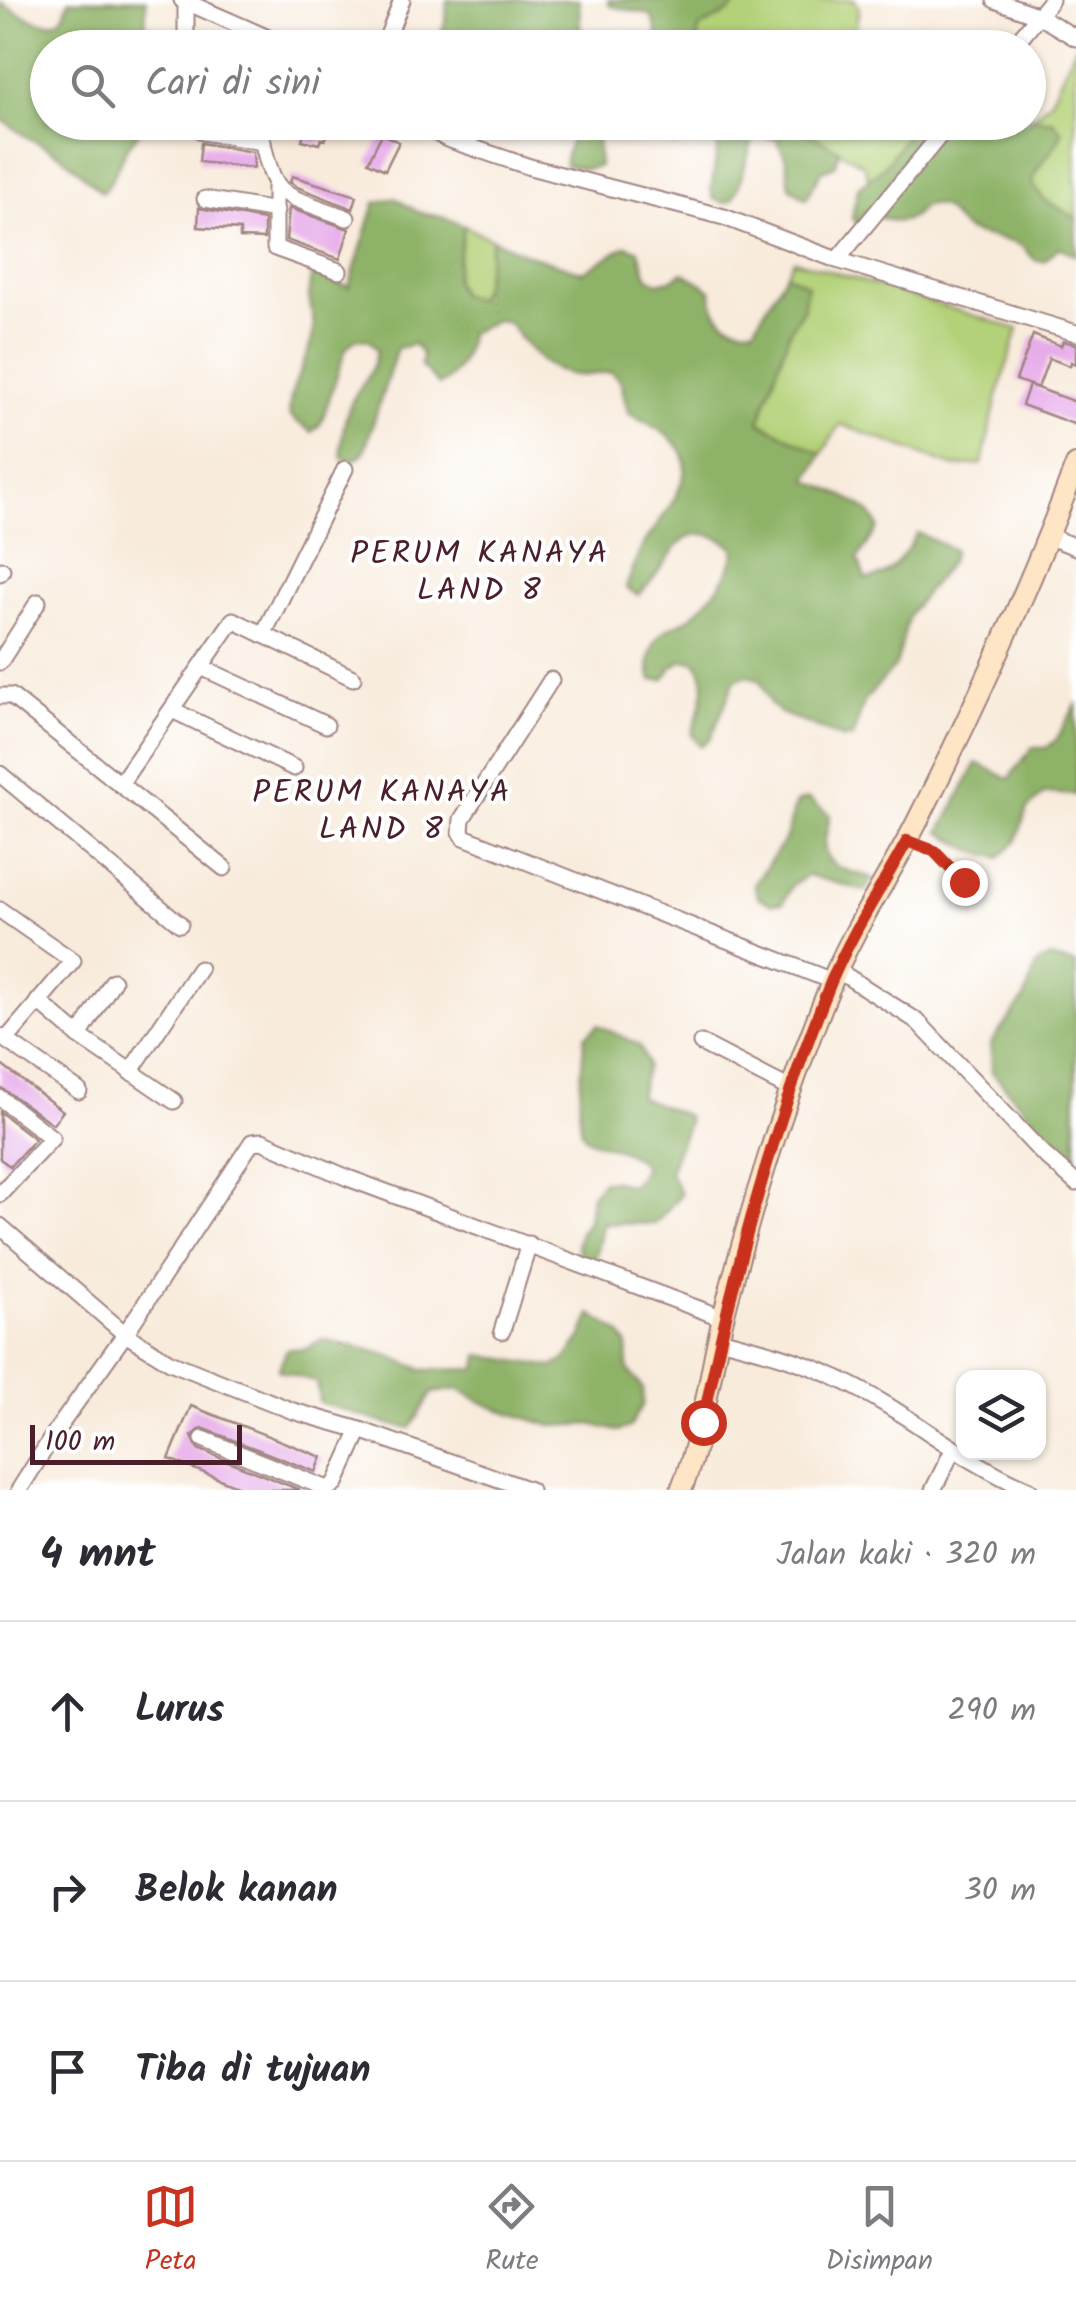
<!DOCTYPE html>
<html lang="id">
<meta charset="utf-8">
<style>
:root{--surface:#fff;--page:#f2f2f3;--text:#2b2b33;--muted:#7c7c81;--line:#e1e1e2;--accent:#c8321e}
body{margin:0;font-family:Kalam,sans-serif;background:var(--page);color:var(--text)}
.controls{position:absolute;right:30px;bottom:30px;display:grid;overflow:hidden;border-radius:20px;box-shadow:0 2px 8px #0004}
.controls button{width:90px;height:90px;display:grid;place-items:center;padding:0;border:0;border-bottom:2px solid var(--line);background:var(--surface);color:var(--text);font:50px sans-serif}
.scale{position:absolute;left:30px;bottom:25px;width:212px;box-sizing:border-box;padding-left:10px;border:5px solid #4a1f2b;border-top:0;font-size:28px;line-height:35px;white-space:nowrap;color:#4a1f2b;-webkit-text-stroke:8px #fff;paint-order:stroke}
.stop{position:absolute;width:30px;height:30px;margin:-22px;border:8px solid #c8321e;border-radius:50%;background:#fff}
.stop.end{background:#c8321e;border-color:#fff;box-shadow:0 2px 10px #0008}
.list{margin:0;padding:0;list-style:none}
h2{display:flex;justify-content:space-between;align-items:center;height:130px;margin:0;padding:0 40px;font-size:42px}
h2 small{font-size:32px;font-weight:400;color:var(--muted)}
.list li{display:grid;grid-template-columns:65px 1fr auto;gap:30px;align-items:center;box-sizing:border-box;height:180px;padding:0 40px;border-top:2px solid var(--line)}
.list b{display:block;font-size:38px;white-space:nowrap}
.list em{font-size:32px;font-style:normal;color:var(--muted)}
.icon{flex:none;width:55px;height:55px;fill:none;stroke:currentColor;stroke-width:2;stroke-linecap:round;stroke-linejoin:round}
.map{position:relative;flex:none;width:1076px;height:1490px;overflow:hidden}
.search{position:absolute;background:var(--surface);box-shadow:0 2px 8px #0004;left:30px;right:30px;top:30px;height:110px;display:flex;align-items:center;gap:25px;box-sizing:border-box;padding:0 35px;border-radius:55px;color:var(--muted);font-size:38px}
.sheet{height:670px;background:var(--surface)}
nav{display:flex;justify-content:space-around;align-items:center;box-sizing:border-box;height:140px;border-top:2px solid var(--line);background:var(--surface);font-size:28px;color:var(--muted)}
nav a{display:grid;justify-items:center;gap:5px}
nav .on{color:var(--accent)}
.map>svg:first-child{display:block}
.green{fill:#b3d178;stroke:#7e7852;stroke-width:2.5}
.forest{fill:#8eb368;stroke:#6c694a;stroke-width:2.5}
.building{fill:#e7acea}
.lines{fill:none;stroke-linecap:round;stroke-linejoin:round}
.service-casing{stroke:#a18583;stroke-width:11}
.minor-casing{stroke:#a18583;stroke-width:19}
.secondary-casing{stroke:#a18583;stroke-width:24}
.service{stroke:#fff;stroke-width:8}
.minor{stroke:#fff;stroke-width:15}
.secondary{stroke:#fde5c5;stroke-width:20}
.route{stroke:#c8321e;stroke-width:12}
.labels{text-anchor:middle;stroke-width:8;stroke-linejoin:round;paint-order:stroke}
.neighbourhood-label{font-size:32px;letter-spacing:2.5px;fill:#4a1f2b;stroke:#fff}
</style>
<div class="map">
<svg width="1076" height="1490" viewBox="0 0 1076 1490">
<rect width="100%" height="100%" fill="#fff"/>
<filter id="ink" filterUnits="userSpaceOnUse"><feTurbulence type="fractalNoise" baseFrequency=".01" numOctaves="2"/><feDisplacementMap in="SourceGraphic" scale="20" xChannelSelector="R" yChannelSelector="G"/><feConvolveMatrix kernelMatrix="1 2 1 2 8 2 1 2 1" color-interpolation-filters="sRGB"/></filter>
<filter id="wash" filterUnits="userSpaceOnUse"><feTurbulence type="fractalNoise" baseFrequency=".0048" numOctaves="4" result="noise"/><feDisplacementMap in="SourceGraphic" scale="40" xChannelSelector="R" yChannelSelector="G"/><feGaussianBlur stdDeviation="2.25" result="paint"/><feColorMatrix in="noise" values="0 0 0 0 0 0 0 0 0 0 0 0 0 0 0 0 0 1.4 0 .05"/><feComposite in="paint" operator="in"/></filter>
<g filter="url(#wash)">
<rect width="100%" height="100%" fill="#f8ebdb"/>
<g class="green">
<path d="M 740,0 L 855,0 L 859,8 L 854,38 L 862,43 L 882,47 L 696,48 L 699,28 L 729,12 Z"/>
<path d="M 1076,45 L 1076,218 L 1043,199 L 1032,182 L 1041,163 L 1053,121 L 1032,118 L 1050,101 Z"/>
<path d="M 788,123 L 915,123 L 885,166 L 869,180 L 864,165 Z"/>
<path d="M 464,226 L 492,239 L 483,288 L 476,299 L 461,295 L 454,281 Z"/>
<path d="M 794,260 L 1018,329 L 996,401 L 982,464 L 955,467 L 840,424 L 822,454 L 759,422 L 790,330 L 803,309 L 807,285 L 786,274 Z"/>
</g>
<g class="forest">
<path d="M 69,0 L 146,0 L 145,47 L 48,48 L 48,122 L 143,123 C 139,136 133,139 126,150 C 117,164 115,180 102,192 L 61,155 L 25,136 L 0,118 L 0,2 C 13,10 50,34 63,16 C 66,11 67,5 69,0 Z"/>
<path d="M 447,0 L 579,0 L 581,47 L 436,47 L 446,20 Z"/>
<path d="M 608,0 L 740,0 L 729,12 L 699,28 L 696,47 L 656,48 C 658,36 657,23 649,14 L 610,6 Z"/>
<path d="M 1029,117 L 1053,121 L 1062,132 C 1056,151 1036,163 1032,182 L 1043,199 L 1076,218 L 1076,256 L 1059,247 L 1044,261 L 1037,261 C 1030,257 1026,248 1020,245 C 1003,237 972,237 961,226 C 951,218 945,202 929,205 C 922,206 922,208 917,213 C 901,229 884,218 865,212 L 857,223 L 852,218 L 858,188 L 885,166 L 915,123 L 1028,122 Z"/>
<path d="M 574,123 L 596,123 L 599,166 L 585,169 L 565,165 C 563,151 575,140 574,123 Z"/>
<path d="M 661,123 L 788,123 L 839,150 L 835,166 L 822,171 L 806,199 L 790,187 L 786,159 L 777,139 L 754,136 L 738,188 L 732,200 L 726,203 L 713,199 L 711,190 L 719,139 L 694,137 L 675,145 L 663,137 Z"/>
<path d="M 395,198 L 418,212 L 445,218 L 464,226 L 454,281 L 461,295 L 475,299 L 483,287 L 492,239 L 526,254 L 583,272 L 626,246 L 639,251 L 647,276 L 658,283 L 671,280 L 683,272 L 711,290 C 712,317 728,329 754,328 L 786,274 L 807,285 L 803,309 L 790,330 L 759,422 L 822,454 L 808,480 C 829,491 873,503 878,528 L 858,558 L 865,579 C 891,579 905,553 918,533 L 954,550 L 950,562 L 909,614 L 896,665 L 865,700 L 852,738 L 842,738 L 781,713 L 771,705 L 760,680 L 747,675 L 735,680 L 711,738 L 700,746 L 692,735 C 698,708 714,686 695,661 L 682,660 L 671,668 L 665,679 L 652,680 C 646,664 651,640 666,630 C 675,624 686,622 694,614 C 711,597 733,574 735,548 C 679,507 673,565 638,595 L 626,588 C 632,573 636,557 644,544 C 657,524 695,480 683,454 C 674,434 646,423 628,412 L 621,382 L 612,372 C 603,372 595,375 587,375 C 549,378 529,350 509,323 L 496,320 L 469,333 C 467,352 457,377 439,385 L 421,366 L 422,354 L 414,344 L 397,348 L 364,452 L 354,461 L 342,458 C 340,439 345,411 356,394 C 367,379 374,370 377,350 L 369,340 L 356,339 L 346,348 L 321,423 L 312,432 L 290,417 C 286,390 308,362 313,335 C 317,310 303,303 312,274 L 349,287 L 375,203 Z"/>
<path d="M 1076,705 L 1076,795 L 1045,793 L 1027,809 L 1016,842 L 999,858 L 972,850 L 940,832 L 977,763 L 1009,779 L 1032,748 L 1046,748 L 1056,740 Z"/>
<path d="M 808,799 L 830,815 C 829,824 826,832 825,840 C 821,871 853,871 873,878 L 865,891 L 808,875 L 792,885 L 783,903 L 770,904 L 758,897 L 754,885 L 786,838 L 796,803 Z"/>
<path d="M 1048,958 L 1076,964 L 1076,1157 L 1066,1156 L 992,1072 L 991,1043 L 1024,999 L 1037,964 Z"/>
<path d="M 598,1025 L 639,1045 L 647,1064 L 639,1097 L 687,1116 L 688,1123 L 669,1171 L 681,1194 L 655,1224 L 603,1223 L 594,1264 L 579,1256 L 577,1245 L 580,1232 L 588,1221 L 591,1195 L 603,1181 L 616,1181 L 628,1186 L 634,1184 L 644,1166 C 634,1153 617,1149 602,1144 C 594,1142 586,1140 582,1132 C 575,1116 583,1055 585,1036 Z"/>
<path d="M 591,1314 L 620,1333 L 627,1344 L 628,1369 L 643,1389 L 643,1404 L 630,1427 L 618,1431 L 591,1424 L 552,1426 L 492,1407 L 457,1389 L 432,1393 L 411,1428 L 387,1424 L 319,1402 L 317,1382 L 278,1370 L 287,1349 L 306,1349 L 322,1339 L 385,1354 L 423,1370 L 477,1369 L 479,1355 L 553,1367 L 565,1360 L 582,1337 Z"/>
</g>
<g id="blocks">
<g class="building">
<path d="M 307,122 L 354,122 L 350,134 L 329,128 L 325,140 L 321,139 L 319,144 L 302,140 Z"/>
<path d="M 382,134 L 399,142 L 385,170 L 368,162 Z"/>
<path d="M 201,143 L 253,152 L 254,168 L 199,162 Z"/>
<path d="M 292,176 L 357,196 L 353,209 L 297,187 L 290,182 Z"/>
<path d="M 199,208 L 264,220 L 264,239 L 240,238 L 240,230 L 198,227 Z"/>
<path d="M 289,208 L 349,229 L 340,259 L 286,240 Z"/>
<path d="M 1033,335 L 1061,346 L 1063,341 L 1076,344 L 1076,364 L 1071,362 L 1070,366 L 1049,358 L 1038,388 L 1016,380 Z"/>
<path d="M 1029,385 L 1076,402 L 1076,425 L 1022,405 Z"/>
<path d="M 0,1064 L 63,1111 L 53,1124 L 0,1087 Z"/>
<path d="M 0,1112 L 35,1139 L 10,1166 L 0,1159 Z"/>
<path d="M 191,1406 L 322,1457 L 316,1472 L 202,1428 L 192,1436 L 198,1449 L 300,1490 L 247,1490 L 169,1459 Z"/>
</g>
</g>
</g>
<g filter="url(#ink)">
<use href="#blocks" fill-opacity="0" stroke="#a18583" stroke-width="2.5"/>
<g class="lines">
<defs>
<path id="service" d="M 911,842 L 934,851 L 954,873 L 975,887"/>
<g id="minor">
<path d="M 182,0 L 291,48"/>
<path d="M 995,0 L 1039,16 L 1076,38"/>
<path d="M 186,2 L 186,48"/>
<path d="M 383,48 L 402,0"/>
<path d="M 1012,48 L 1051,0"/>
<path d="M 258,122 C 276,202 273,190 347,218"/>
<path d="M 416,122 L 447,139 L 530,167 L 724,217 L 837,260 L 1076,333"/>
<path d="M 203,132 L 263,142"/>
<path d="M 275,186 L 275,248 L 339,271"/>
<path d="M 205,199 L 276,211"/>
<path d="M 837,260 L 951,122"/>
<path d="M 1047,536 L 1076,547"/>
<path d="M 0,573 L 2,570"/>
<path d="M 263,635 L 345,469"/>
<path d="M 0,662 L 38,602"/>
<path d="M 201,667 L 326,725"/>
<path d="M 551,680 L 462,819 L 461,832 L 464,837 L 832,981"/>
<path d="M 0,696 L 11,696 L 224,868"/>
<path d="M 172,710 L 294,768"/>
<path d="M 0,774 L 180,924"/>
<path d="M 120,784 L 233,620 L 353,678"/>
<path d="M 0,910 L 73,961 L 6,1040"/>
<path d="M 837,970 L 917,1021 L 1042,1153 L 1076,1183"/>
<path d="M 38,1001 L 79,1036 L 174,1101"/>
<path d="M 0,1036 L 79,1091"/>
<path d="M 79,1036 L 113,981"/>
<path d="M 701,1043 L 792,1090"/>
<path d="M 130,1072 L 199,969"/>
<path d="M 0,1098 L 52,1138 L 0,1194"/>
<path d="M 0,1226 L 125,1334 L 170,1362 L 293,1411 L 360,1430 L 530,1490"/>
<path d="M 502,1331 L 529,1244"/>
<path d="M 719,1339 C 762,1350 804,1361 843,1381 C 908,1412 962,1462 1030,1490"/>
<path d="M 203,1439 L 328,1489 L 336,1483 L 360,1430"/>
<path d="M 19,1490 L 56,1431 L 125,1334 L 252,1142 L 262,1141 L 348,1178 L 723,1318"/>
<path d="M 933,1490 L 953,1450"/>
</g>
<path id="secondary" d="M 681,1490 C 704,1433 709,1373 724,1314 C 752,1202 787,1091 831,984 C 853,928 889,877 916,824 C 975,707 1030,587 1076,465"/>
</defs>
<use href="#service" class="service-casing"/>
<use href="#minor" class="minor-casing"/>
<use href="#secondary" class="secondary-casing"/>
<use href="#service" class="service"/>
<use href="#minor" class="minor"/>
<use href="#secondary" class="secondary"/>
</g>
</g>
<g class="lines" filter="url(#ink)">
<path class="route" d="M 703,1422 C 733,1272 773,1124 831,982 C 851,934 882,887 907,841 L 934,851 L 964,882"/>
</g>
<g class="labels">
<g class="neighbourhood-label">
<text x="480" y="563">PERUM KANAYA<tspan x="480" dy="37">LAND 8</tspan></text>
<text x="382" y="802">PERUM KANAYA<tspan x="382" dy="37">LAND 8</tspan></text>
</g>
</g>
</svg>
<div class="controls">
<button><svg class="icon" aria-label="layers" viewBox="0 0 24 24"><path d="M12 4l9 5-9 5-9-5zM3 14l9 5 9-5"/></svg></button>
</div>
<div class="scale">100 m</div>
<div class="stop" style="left:703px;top:1422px"></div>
<div class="stop end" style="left:964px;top:882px"></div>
<div class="search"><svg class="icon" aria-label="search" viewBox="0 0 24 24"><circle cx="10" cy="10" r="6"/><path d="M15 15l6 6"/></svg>Cari di sini</div>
</div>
<section class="sheet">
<h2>4 mnt<small>Jalan kaki · 320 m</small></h2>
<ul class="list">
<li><svg class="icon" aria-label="ahead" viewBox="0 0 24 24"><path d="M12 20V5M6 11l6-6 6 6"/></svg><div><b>Lurus</b></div><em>290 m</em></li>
<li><svg class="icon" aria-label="right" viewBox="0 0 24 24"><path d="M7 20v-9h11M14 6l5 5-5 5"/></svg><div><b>Belok kanan</b></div><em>30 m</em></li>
<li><svg class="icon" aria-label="arrive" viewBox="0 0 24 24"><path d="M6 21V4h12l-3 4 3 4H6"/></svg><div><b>Tiba di tujuan</b></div></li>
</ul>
</section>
<nav>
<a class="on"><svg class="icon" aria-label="map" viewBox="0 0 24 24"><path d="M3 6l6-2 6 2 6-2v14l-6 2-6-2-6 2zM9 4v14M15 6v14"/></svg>Peta</a>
<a><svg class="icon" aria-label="directions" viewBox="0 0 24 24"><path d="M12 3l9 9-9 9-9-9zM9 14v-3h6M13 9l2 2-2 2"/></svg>Rute</a>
<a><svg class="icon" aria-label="saved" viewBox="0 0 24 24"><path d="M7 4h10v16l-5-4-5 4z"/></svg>Disimpan</a>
</nav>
